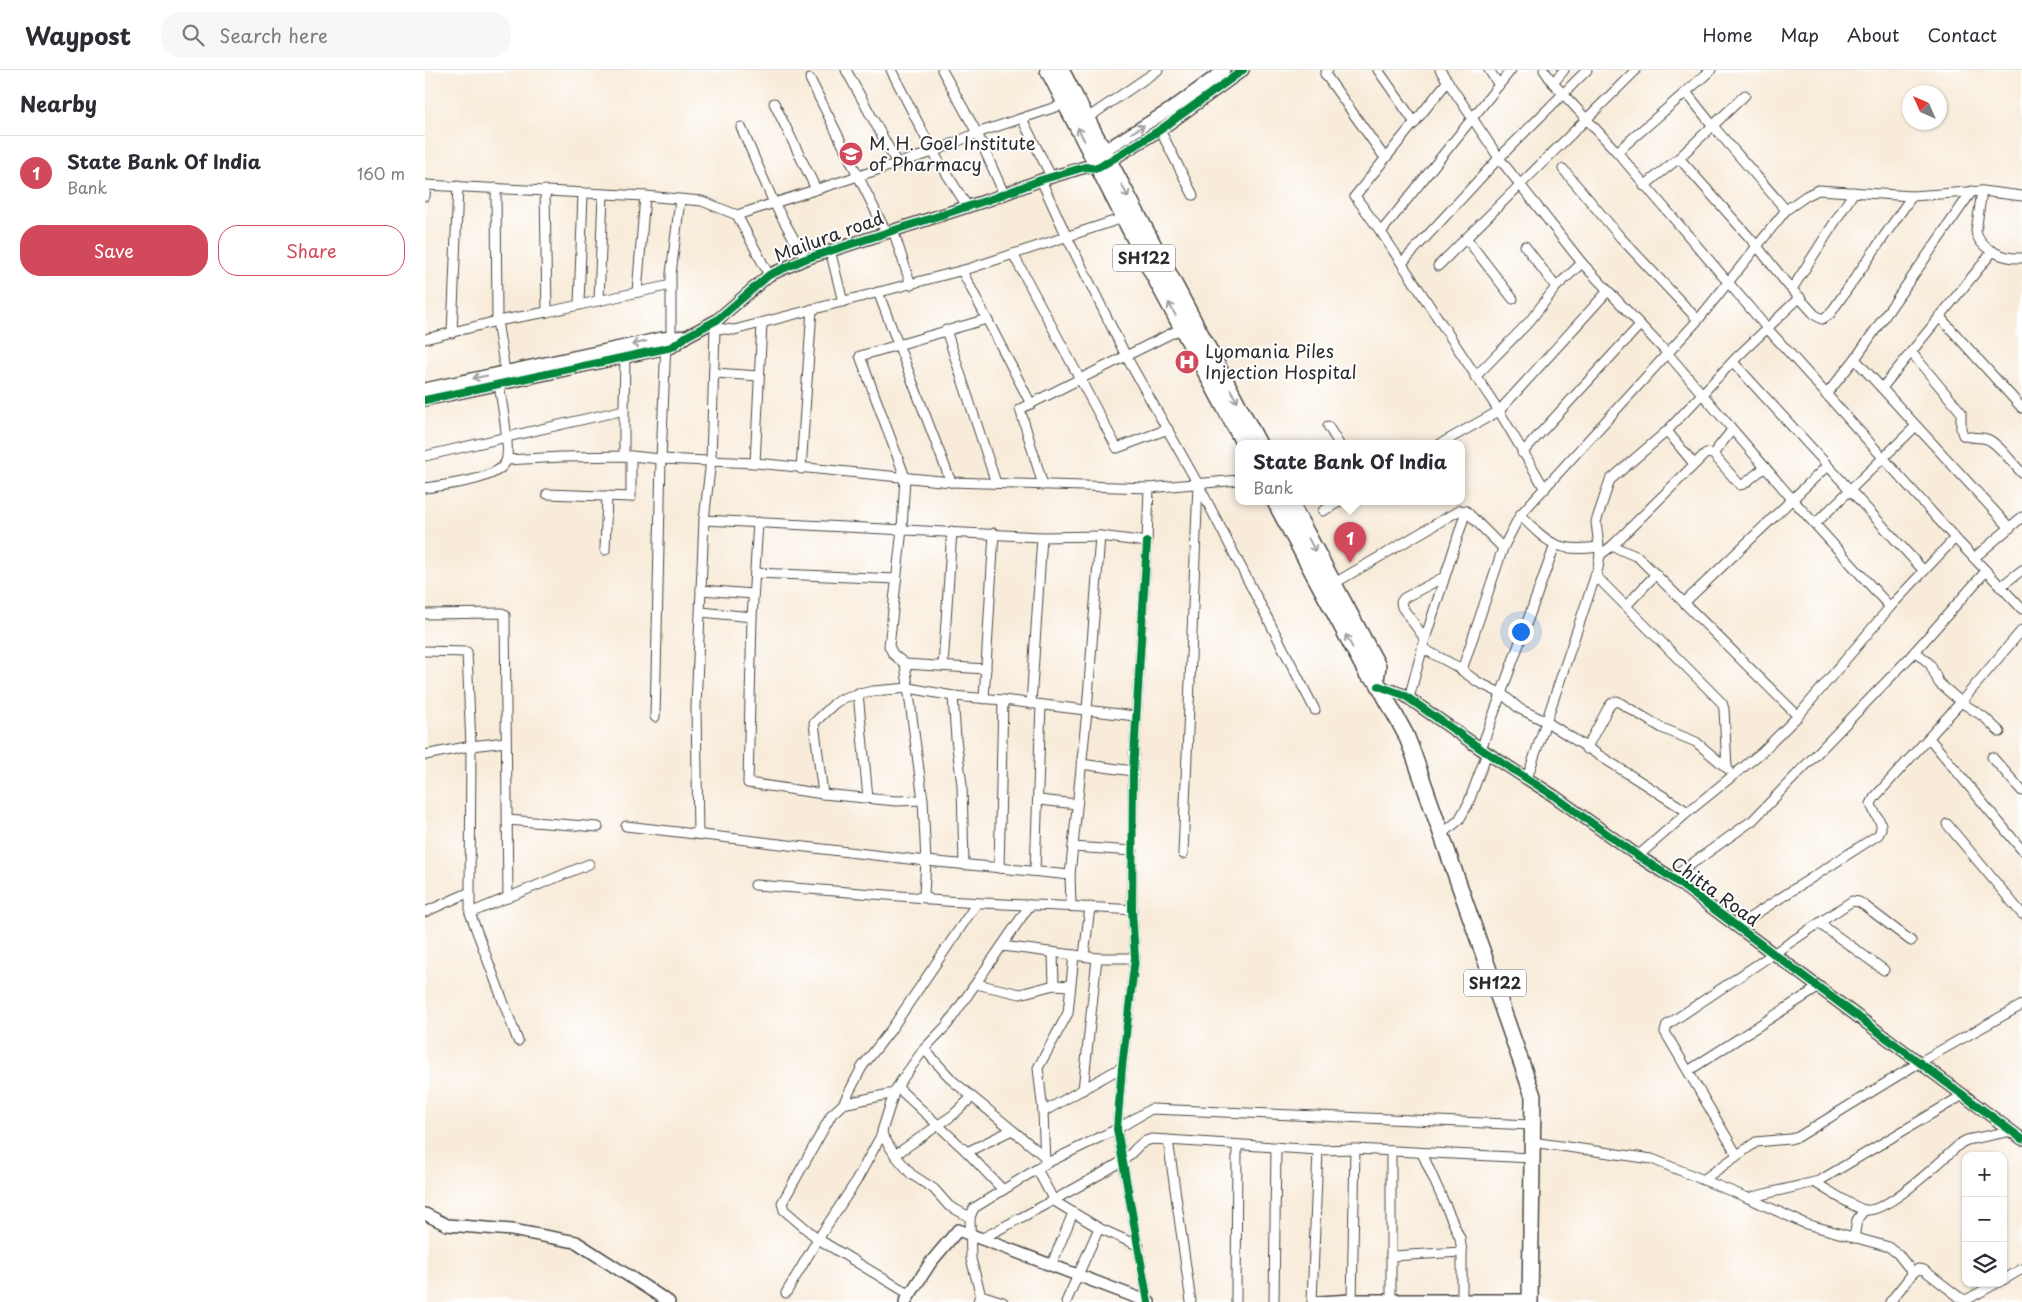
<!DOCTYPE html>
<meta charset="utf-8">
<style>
:root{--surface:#fff;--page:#f7f7f7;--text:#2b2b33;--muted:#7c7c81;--line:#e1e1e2;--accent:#d1495b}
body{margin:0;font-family:"Playpen Sans",sans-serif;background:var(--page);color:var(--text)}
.controls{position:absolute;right:15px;bottom:15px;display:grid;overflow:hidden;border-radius:10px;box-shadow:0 1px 4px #0004}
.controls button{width:45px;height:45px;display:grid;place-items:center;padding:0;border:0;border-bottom:1px solid var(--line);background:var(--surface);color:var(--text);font:25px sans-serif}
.compass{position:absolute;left:1477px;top:15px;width:45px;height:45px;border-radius:50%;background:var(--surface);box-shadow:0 1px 4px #0004;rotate:315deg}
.you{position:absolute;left:1095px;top:561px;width:18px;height:18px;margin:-12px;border:4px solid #fff;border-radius:50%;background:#1a73e8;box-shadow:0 0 0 8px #1a73e833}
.badge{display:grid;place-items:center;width:32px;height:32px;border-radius:50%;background:var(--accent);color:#fff;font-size:16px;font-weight:700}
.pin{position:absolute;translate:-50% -41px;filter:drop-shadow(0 1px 2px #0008)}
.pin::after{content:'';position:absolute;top:26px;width:18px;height:15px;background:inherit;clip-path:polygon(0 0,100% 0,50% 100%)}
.popup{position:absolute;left:810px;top:370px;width:230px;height:65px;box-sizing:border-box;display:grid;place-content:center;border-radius:10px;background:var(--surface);filter:drop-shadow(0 1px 4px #0005);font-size:16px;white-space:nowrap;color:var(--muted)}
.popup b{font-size:19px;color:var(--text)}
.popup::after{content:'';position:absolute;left:50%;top:100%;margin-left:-10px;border:10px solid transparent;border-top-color:var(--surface)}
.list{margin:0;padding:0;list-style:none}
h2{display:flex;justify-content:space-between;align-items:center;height:65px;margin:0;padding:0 20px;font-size:21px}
h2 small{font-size:16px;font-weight:400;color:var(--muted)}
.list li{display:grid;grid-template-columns:32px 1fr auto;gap:15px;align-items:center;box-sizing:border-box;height:75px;padding:0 20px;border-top:1px solid var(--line)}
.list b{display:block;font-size:19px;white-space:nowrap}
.list p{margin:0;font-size:16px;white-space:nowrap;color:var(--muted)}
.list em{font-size:16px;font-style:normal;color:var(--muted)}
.actions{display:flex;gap:10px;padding:15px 20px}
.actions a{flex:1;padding:11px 0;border:1px solid var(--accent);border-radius:20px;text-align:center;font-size:18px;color:var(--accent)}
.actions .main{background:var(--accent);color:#fff}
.icon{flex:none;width:28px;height:28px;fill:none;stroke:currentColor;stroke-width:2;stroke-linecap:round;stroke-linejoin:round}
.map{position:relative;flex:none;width:1597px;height:1232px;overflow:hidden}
header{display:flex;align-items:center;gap:30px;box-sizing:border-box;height:70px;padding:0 25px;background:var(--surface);border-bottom:1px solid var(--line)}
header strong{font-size:24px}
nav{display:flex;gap:28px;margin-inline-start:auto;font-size:18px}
.search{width:350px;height:45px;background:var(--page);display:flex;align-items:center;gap:12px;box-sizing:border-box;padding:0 18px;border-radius:20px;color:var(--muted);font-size:19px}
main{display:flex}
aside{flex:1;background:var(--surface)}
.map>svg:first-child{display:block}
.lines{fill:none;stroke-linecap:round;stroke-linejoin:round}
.minor-casing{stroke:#4a4845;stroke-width:11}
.tertiary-casing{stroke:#4a4845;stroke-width:14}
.primary-casing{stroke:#4a4845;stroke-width:18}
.minor{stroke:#fff;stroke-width:9}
.tertiary{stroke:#fff;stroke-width:11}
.primary{stroke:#fff;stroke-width:15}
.cycleway-casing{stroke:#fff;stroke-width:11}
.cycleway{stroke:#00873e;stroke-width:8}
.oneway{stroke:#a0a0a0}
.labels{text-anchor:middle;stroke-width:4;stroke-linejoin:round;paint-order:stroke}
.shield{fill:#fff;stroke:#6b6b6b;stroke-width:1}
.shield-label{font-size:16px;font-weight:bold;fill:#2b2b2b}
.poi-label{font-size:18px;fill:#2b2b2b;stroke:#fff;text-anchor:start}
.street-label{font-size:18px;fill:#2b2b2b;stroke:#fff}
</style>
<header>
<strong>Waypost</strong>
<div class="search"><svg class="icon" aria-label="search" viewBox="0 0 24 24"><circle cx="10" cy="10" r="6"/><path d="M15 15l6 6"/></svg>Search here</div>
<nav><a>Home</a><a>Map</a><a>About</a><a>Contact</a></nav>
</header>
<main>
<aside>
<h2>Nearby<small></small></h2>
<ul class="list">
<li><span class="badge">1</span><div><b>State Bank Of India</b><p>Bank</p></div><em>160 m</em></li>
</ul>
<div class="actions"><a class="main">Save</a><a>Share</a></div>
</aside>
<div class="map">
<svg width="1597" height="1232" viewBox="0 0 1597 1232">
<rect width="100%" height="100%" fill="#fff"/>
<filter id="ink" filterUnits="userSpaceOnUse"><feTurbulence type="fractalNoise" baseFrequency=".02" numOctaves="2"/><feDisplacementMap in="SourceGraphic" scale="10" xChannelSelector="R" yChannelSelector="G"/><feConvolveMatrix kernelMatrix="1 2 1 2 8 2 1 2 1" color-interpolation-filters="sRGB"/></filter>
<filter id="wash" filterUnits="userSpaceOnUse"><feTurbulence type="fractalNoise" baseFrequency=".0096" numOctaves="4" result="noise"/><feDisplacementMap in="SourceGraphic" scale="20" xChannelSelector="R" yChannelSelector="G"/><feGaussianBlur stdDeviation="1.12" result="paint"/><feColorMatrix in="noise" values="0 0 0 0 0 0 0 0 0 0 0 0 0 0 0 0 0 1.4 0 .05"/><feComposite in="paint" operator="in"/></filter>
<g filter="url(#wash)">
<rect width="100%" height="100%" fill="#f8ebd9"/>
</g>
<g filter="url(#ink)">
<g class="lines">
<defs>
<g id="minor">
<path d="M 421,0 L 472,93"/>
<path d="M 466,0 L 508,82 L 542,136"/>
<path d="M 517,0 L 552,63 L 579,124"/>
<path d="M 903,0 L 900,4 L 960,88"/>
<path d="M 953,0 L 990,53"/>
<path d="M 1015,0 L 1074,88 L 1157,193 L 1243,284 L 1368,430 L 1465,537"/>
<path d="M 1064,0 L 1074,15"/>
<path d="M 1119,0 L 1128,13 L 1192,82 L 1342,258 L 1530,468 L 1597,539"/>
<path d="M 385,9 L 461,162"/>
<path d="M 1023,11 L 930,126 L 956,162 L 1074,341 L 1120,419"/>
<path d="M 1128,13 L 1139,0"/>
<path d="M 349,33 L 391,119"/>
<path d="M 597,49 L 627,108"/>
<path d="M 661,49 L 733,0"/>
<path d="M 316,57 L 349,133 L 380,189"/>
<path d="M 735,60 L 768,125"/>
<path d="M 1192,82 L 1286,0"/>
<path d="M 1254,88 L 1332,176 L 1362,214 L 1390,245 L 1397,249 L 1405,244 L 1487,126"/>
<path d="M 1138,99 L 1196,168 L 1273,250"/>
<path d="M 616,110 L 642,167 L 701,286 L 773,414 L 890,640"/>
<path d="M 0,115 L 220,126 L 277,131 L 312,145 L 508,82 L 552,63 L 640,34"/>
<path d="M 1219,116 L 1254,88 L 1320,25"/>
<path d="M 71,118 L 72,251 L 80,301"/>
<path d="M 120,120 L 122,242"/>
<path d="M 1557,121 L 1551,161 C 1554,180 1580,189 1597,188"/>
<path d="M 0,126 L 1,115"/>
<path d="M 1361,140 L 1381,126 L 1393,120 L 1487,126 L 1557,121 L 1597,126"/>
<path d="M 312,145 L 344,205"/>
<path d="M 468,160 L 486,215"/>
<path d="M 956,162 L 1086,0"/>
<path d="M 1041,168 L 1088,229"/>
<path d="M 1100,176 L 1131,217"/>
<path d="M 405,180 L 418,232"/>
<path d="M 588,184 L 692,378 L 743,359"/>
<path d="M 977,193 L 1074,88 L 1162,0"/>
<path d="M 1013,196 L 1211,0"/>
<path d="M 537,201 L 606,334"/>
<path d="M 1367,219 L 1429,122"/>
<path d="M 212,222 L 220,126"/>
<path d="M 453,222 L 526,412"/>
<path d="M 174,231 L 178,124"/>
<path d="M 154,235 L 158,123"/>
<path d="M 1514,246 L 1597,338"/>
<path d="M 289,253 L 290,258 L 309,260 L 546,198 L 698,148"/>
<path d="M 521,260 L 571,413"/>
<path d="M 27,263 L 33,116"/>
<path d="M 246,266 L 246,204 L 255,130"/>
<path d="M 0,269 L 72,251 L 122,242 L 246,215"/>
<path d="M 1486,282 L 1536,342 L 1536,359 L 1538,365 C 1546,369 1554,366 1562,369 C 1573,373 1588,394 1597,403"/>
<path d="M 1430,289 L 1585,458"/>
<path d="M 1308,292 L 1499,501"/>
<path d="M 289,303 L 334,306"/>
<path d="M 1050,307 L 1104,252 L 1131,217 L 1157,193"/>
<path d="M 1457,318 L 1568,181"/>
<path d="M 1401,325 L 1430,289 L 1547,121"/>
<path d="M 199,340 L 199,386"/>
<path d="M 903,356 L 914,374"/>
<path d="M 1242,361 L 1269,394"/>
<path d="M 1015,374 L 1074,341 L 1182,222"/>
<path d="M 1097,383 L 1214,256"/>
<path d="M 1288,384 L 1307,360"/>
<path d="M 0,386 L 199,340 L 200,287"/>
<path d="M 82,390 L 136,387 L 206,386 L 236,389 L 330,393 L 526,412 L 724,418 L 814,410"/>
<path d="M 330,393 L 337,253"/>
<path d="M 376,399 L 387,239"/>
<path d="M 618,415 L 595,339 L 757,258"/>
<path d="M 0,418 C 19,415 74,410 81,391 C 86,379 76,329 74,314"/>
<path d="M 122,424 L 206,427 L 206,386"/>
<path d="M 898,441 L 914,432"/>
<path d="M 1095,445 C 1123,473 1132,483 1173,477"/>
<path d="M 279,450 L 617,467 L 675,466 L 722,472 L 724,418"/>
<path d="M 333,452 L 327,547 L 323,713 L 398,724 L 471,731 L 498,730"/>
<path d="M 1390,454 L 1491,356"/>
<path d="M 722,472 L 708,701 L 707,840 L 710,888 L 697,997 L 692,1059 L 723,1232"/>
<path d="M 1187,476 L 1213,487 L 1373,646"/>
<path d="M 180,480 L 182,426"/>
<path d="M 1175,485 L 1187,476 L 1281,383 L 1288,384 L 1315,415 L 1319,414 L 1340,397"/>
<path d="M 1549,488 L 1597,447"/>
<path d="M 330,503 L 471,509"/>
<path d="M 1170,505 L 1297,633 L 1299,639 L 1302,698"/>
<path d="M 908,514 L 1035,440 L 1041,441 L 1078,478"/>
<path d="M 1575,517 L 1597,500"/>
<path d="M 276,520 L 328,524"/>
<path d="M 1260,532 L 1402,396"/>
<path d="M 1201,536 L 1231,504"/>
<path d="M 276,542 L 327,547"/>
<path d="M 0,544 L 77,543 L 80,545 L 83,828"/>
<path d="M 1000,569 L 977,537 L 976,532 L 979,528 L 1019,507"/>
<path d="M 997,578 L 1029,595 L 1053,612 L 1077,624 L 1095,639 L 1122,652 L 1263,742"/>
<path d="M 0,581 L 42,582 L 46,676 L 45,822"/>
<path d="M 1490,581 L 1505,594 L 1514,613 L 1536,632 L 1559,647 L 1575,662"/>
<path d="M 480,594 L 468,584 L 464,576 L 477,459 L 480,407 L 435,286 L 562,249"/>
<path d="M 518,596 L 527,461"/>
<path d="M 561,599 L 480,594 L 498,730 L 501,791 L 499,824 L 505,830 C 572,835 639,835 707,840"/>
<path d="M 1037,600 L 1078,478 L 1095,445 L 1273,250 L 1361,140 L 1288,56 L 1261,22"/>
<path d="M 433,623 L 443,728"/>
<path d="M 528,626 L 531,669 L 537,715 L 539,795"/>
<path d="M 984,628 L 1000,569 L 1041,441"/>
<path d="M 559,629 L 569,463"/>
<path d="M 578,630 L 574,798 L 645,805"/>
<path d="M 606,634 L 617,467"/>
<path d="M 230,647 L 236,389 L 241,272"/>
<path d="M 1504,668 L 1597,780"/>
<path d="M 1056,679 L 1130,475"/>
<path d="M 1161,679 L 1183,638 L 1187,633 L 1192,631 L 1237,658 L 1271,672 L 1303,699"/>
<path d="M 0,685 L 46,676 L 81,672"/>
<path d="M 1567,687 L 1597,721"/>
<path d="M 656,694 L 708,701"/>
<path d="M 1102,708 L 1173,498 L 1175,485 L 1171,452 L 1185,410 L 1242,361 L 1311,288 L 1375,227"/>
<path d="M 398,724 L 389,653 L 410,633 L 421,627 L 448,621 L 484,618 L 528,626 L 578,630 L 710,646"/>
<path d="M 614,730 L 652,734"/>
<path d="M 82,750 L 173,757"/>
<path d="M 1522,754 L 1597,844"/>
<path d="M 201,756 L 501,791 L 577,798"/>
<path d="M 273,764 L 271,637 L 279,450 L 286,390 L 290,258"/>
<path d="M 1017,764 L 1034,750 L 1043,734 L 1062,683"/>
<path d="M 648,777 L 708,781"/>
<path d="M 758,784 L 773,414"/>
<path d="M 1213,786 L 1263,742 L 1337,682 L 1373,646 L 1465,537 L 1530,468"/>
<path d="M 610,801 L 616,635"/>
<path d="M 1247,808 L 1328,750 L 1485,587 L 1561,501"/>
<path d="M 330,815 L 501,828"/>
<path d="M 646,835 L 645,805 L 662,641 L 675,466"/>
<path d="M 0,842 L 45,822 L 45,843 L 93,971"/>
<path d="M 45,843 L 164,794"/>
<path d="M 1395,854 L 1459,900"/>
<path d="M 1312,856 L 1453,765 C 1462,753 1449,746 1446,734 L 1449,728 L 1536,632 L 1597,560"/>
<path d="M 577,876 L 649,885"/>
<path d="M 628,883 L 629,915"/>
<path d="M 659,886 L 665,837"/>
<path d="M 551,914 L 595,924 L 629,915 L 645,916"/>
<path d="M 499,979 L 528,1011 L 619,1086"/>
<path d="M 1263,1001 L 1394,917"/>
<path d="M 472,1017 L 542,1082 L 578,1120"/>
<path d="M 658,1020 L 672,888"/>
<path d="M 418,1034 L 469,1023"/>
<path d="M 618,1042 L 697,997"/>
<path d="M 743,1070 L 766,1232"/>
<path d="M 1107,1072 L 1227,1089 L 1323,1128 L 1381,1154 L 1464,1177 L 1473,1184 L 1488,1203"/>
<path d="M 966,1081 L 966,1232"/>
<path d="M 542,1082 L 587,1060"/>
<path d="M 997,1083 L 1035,1168 L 1037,1182 L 1037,1231"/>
<path d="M 470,1085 L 528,1045 L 547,1027"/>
<path d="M 1312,1085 L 1240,962 L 1242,955 L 1427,831 L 1434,832 L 1440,836 L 1486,871"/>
<path d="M 620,1094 L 618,1042 L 613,998 L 643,943 L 649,885 L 672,888 L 710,888"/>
<path d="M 612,1099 L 629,1131 L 674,1158 L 714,1176"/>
<path d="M 1278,1110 L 1331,1072 L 1365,1069 L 1373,1067 L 1495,992 L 1597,935"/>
<path d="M 1390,1113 C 1402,1119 1429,1138 1440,1140 C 1462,1144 1519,1088 1536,1073 L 1542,1070 L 1586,1061"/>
<path d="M 1323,1128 L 1394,1111 L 1538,1025"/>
<path d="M 545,1147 L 524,1136 L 509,1119 L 486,1104 L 470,1085 L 458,1066 L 457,1061 L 469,1023 L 476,1011 L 499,979 L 522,955 L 605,835"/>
<path d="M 1429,1168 L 1432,1150 L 1439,1140"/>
<path d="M 556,1169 C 603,1144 651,1119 696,1092 C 708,1085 712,1072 727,1069 L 893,1080 L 930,1079 L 1106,1088"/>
<path d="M 966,1186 L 1037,1182"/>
<path d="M 626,1196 L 648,1143"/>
<path d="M 1578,1210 L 1597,1199"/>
<path d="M 361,1223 L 393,1169 L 430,1113 L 457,1064"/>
<path d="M 484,1224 L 393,1169 L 359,1140 L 357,1133 L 407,1044 L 418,1034 L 437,997 L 465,961 L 552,833"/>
<path d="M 556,1226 L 546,1189 L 545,1147 L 549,1138 L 620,1094 L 692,1059 L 726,1039 L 1107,1055"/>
<path d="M 553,1232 L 554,1228 L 559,1226 L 578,1232"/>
<path d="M 641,1232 L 674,1158"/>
<path d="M 811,1232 L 812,1075"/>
<path d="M 849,1232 L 851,1077"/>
<path d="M 887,1232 L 893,1080"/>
<path d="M 927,1232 L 930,1079"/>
<path d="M 1465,1232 L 1488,1203 L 1493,1199 L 1499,1200 L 1534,1227 L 1541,1230 L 1572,1213"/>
</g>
<g id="tertiary">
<path d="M 673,84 L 747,38 L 799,0"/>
<path d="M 0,319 L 237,268 L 262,266"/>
<path d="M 0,330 L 247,277 L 262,266 L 292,250 L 344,205 L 380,189 L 566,129 L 616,110 L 660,97 L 673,98 L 735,60 L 818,0"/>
<path d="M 954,616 L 979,625 L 1056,679 L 1129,726 L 1213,786 L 1247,808 L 1597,1069"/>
<path d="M 0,1144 L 22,1155 L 87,1160 L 151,1172 L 244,1232"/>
<path d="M 480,1232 L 506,1192 L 533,1160 L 724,1232"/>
<path d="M 894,1232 L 927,1230 L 1105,1230"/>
</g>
<g id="primary">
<path d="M 623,0 L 723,195 L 819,374"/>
<path d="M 636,0 L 834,374"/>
<path d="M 850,432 L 942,604 L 951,610 L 981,665 L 988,683 L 1108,1026 L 1105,1232"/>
<path d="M 865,432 L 953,596 L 951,610"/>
</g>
</defs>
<use href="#minor" class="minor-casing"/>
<use href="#tertiary" class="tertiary-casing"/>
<use href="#primary" class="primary-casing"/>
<use href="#minor" class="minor"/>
<use href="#tertiary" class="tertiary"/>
<use href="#primary" class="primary"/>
<defs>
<g id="cycleway">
<path d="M 0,330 L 247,277 L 262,266 L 292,250 L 344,205 L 380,189 L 566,129 L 616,110 L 660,97 L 673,98 L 735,60 L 818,0"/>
<path d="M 722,472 L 708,701 L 707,840 L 710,888 L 697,997 L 692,1059 L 723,1232"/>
<path d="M 954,616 L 979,625 L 1056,679 L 1129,726 L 1213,786 L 1247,808 L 1597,1069"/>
</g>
</defs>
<use href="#cycleway" class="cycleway-casing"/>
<use href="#cycleway" class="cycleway"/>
</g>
<defs><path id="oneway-shaft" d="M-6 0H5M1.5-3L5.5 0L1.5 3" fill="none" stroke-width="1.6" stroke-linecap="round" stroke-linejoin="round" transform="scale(1.25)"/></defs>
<g class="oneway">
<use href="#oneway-shaft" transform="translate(713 59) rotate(-31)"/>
<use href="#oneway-shaft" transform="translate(656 64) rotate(-117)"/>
<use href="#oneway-shaft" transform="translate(700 121) rotate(62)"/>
<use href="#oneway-shaft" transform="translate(747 239) rotate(-119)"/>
<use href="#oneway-shaft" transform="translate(214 273) rotate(167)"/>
<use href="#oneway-shaft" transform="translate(55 307) rotate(168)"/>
<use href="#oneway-shaft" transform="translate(809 326) rotate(62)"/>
<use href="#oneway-shaft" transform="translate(887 475) rotate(62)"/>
<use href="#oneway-shaft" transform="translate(924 571) rotate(-118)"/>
</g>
</g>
<defs>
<symbol id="university-disc" viewBox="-11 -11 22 22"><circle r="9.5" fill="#d1495b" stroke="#fff"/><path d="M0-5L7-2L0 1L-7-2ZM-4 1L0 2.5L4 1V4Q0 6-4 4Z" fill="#fff"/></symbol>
<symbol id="hospital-disc" viewBox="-11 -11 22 22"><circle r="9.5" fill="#d1495b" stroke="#fff"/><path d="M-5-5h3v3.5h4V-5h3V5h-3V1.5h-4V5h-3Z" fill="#fff"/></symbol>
</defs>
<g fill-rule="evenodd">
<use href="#university-disc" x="412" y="70" width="28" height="28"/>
<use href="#hospital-disc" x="748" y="278" width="28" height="28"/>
</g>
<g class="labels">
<g class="shield">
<rect x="688" y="174.5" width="62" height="27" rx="4"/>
<rect x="1039" y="899.5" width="62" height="27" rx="4"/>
</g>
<g class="shield-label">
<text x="719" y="194">SH122</text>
<text x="1070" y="919">SH122</text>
</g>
<g class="poi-label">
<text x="444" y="80">M. H. Goel Institute<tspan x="444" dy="21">of Pharmacy</tspan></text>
<text x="780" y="288">Lyomania Piles<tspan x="780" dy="21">Injection Hospital</tspan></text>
</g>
<g class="street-label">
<text transform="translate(404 167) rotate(-20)" y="6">Mailura road</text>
<text transform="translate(1290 822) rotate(36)" y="6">Chitta Road</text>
</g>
</g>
</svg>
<div class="controls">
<button>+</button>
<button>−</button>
<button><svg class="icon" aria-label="layers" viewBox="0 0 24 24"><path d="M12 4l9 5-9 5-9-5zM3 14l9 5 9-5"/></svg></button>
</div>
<svg class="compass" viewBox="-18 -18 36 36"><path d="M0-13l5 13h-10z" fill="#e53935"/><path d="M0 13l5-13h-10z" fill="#7c7c81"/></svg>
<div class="you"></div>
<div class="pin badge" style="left:925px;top:493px">1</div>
<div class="popup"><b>State Bank Of India</b>Bank</div>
</div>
</main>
